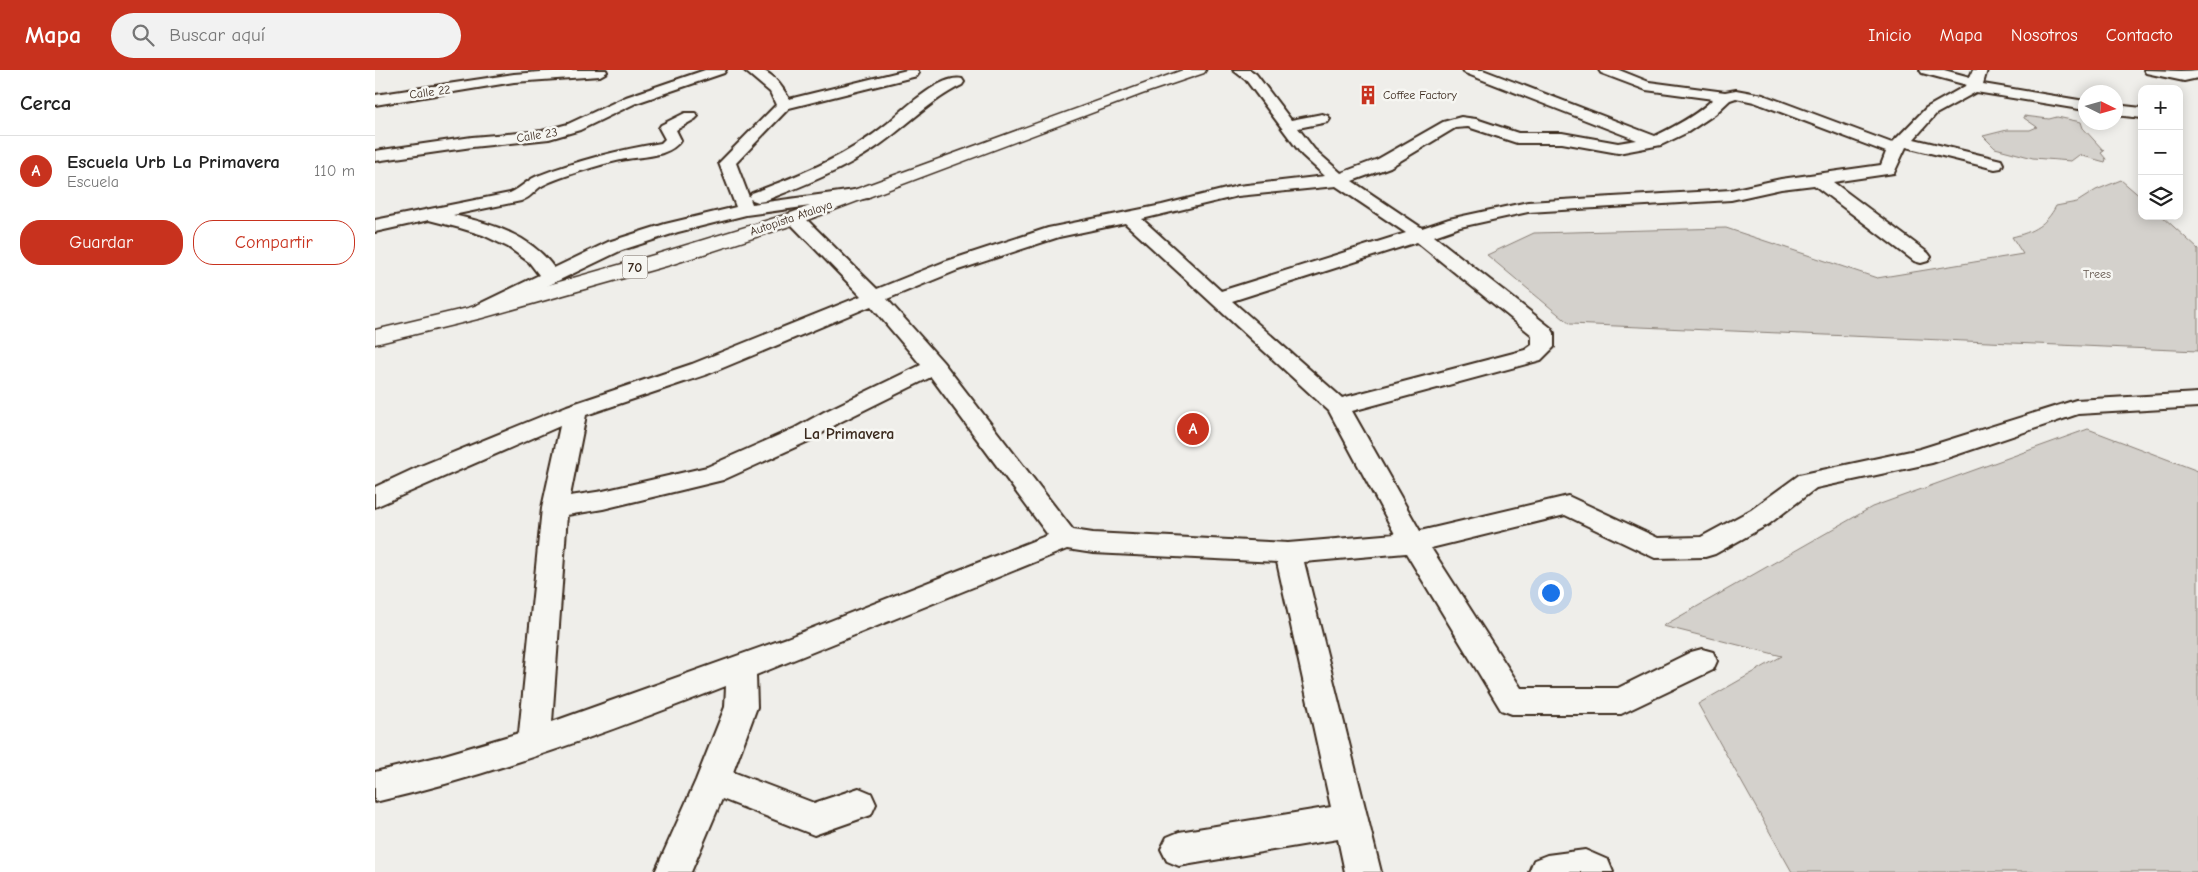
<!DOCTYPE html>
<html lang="es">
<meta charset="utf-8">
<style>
:root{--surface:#fff;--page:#f2f2f2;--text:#222;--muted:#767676;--line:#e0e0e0;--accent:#c8321e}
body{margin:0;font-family:"Comic Neue",sans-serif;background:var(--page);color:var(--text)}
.controls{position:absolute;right:15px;top:15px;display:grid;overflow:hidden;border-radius:10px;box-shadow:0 2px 12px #0003}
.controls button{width:45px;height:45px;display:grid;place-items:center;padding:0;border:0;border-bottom:1px solid var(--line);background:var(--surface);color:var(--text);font:25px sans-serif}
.compass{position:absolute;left:1703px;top:15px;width:45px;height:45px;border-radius:50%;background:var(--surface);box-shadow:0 2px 12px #0003;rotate:95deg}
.you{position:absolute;left:1175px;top:522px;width:18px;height:18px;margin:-12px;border:4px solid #fff;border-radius:50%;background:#1a73e8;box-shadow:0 0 0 8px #1a73e833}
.badge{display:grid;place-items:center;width:32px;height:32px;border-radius:50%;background:var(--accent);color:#fff;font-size:16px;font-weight:700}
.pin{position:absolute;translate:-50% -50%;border:2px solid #fff;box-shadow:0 1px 5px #0006}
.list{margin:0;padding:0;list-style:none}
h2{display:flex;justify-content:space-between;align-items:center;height:65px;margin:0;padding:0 20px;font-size:21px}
h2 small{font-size:16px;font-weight:400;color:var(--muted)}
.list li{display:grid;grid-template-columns:32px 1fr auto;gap:15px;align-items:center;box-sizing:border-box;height:70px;padding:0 20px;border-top:1px solid var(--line)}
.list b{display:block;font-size:19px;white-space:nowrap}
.list p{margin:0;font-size:16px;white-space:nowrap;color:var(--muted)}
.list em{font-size:16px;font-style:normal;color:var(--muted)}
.actions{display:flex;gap:10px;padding:15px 20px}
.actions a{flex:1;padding:11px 0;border:1px solid var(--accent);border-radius:20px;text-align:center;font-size:18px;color:var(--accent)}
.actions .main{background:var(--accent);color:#fff}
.icon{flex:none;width:28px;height:28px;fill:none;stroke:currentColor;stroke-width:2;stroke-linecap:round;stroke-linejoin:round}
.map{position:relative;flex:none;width:1823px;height:802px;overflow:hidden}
header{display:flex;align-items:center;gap:30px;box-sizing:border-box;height:70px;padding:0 25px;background:var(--accent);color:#fff}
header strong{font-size:24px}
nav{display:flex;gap:28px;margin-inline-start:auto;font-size:18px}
.search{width:350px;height:45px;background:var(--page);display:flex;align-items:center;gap:12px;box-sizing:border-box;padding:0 18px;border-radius:28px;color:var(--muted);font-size:19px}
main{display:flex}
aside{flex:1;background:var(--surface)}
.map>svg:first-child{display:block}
.green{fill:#d4d1cc;stroke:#887e75}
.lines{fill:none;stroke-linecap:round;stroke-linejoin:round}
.street-casing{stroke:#3b2a1e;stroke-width:4}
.primary-casing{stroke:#3b2a1e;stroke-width:3}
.street{fill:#f6f6f2;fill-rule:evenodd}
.primary{fill:#f6f6f2;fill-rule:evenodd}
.labels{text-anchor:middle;stroke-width:5;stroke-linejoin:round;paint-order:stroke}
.far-street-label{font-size:12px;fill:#3b2a1e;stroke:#f6f6f2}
.far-poi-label{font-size:12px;fill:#3b2a1e;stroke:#f6f6f2;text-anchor:start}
.far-park-label{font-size:12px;fill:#61544a;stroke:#f6f6f2}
.shield{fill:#f6f6f2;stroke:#73675e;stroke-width:1}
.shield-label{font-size:14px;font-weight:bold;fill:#3b2a1e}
.neighbourhood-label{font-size:16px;font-weight:bold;fill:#3b2a1e;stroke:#f6f6f2}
</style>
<header>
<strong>Mapa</strong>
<div class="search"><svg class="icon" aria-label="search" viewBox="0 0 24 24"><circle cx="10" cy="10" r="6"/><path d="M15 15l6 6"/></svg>Buscar aquí</div>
<nav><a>Inicio</a><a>Mapa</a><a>Nosotros</a><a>Contacto</a></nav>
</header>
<main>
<aside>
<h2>Cerca<small></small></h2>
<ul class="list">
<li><span class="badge">A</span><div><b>Escuela Urb La Primavera</b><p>Escuela</p></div><em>110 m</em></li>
</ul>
<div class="actions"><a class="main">Guardar</a><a>Compartir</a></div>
</aside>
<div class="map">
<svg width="1823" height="802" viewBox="0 0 1823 802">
<rect width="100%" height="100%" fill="#efeeea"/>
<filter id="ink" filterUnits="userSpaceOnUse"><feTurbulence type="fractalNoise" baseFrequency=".02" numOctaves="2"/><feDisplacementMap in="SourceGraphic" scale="10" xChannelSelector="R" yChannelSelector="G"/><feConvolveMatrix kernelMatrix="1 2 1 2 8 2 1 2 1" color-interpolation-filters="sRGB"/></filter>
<g filter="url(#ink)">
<g class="green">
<path d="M 1649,46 L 1674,49 L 1682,47 L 1706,52 L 1708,58 L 1729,81 L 1726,83 L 1731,89 L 1730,92 L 1704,85 L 1696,91 L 1658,88 L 1620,78 L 1608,66 L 1632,60 L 1655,60 L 1662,57 L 1649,48 Z"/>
<path d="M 1746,110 L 1767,128 L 1767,146 L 1787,146 L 1823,179 L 1823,281 L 1195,254 L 1112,185 L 1159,163 L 1351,158 L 1502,208 L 1648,184 L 1637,167 C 1658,162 1671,155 1681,136 L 1702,132 L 1721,120 Z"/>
<path d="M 1713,359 L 1823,401 L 1823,802 L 1417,802 L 1323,634 L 1407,586 L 1288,556 L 1497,437 Z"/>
</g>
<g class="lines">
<defs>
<g id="street">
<path d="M 192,0 L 231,0 L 232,2 L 225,6 L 139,12 L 0,35 L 0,25 L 139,4 Z"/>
<path d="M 330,0 L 351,0 L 349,3 L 261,33 L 205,60 L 174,69 L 97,77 L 0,91 L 0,81 L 97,67 L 167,61 L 193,54 L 251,27 Z"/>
<path d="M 369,0 C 374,0 381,0 386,0 C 398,3 409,19 414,29 L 532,0 L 542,0 L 544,3 L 542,6 L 414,38 L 361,93 L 374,127 L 377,123 C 425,105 473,86 513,53 C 528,40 566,4 587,9 L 589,12 L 587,15 C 554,31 530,58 500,78 C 466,101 427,116 389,131 L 383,132 L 375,129 L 377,134 L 487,119 L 493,120 L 496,124 L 493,128 L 371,145 L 303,162 L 247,180 L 114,244 L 107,246 L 100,244 L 97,240 L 100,236 L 164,205 L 154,192 L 133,177 L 108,165 L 85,158 L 54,150 L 0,162 L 0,150 L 135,123 C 146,118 153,109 165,105 C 204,90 244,80 286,73 L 290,69 L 284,58 L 286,55 L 310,43 L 320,43 L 323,46 L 320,49 L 301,60 L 306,70 C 294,88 265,86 246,90 C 230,93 177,109 165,117 C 157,123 156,127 146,131 L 78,145 C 115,153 156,165 179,198 L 233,172 L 290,154 L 361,137 L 344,93 L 401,35 L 395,22 Z"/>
<path d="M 858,0 L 875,0 L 881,4 L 916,50 L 947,44 L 953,46 L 955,49 L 953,52 L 923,58 L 939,79 L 966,103 L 1003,89 L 1068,52 L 1086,47 L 1101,49 L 1143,63 L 1187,63 L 1243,73 L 1262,70 L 1090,3 L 1088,0 L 1108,0 L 1280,66 C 1301,56 1322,45 1338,29 L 1271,20 L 1226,3 L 1224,0 L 1244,0 L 1274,12 L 1350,22 L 1361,20 L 1388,25 L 1517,73 L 1551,38 L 1592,15 L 1547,3 L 1545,0 L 1569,0 L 1595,7 L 1598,0 L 1612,0 L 1608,14 L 1710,31 L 1710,40 L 1601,22 L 1561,44 L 1539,69 L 1626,90 L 1628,94 L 1626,98 L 1620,99 L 1531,77 L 1519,103 L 1458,112 L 1553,183 L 1556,187 L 1553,191 L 1546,193 L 1539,191 L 1439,115 L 1406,119 L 1356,130 L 1153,142 L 1085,157 L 1059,166 L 1176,258 L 1179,263 L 1179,277 L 1166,290 L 977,341 L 1045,461 L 1193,426 L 1283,468 L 1326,467 L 1376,440 L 1424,405 L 1545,379 L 1701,330 L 1823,323 L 1823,337 L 1703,344 L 1557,393 L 1441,418 L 1394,454 L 1340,484 L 1330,487 L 1280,488 L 1190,445 L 1056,478 L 1146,618 L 1243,618 L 1316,582 L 1327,579 L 1338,582 L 1342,591 L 1338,600 L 1246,644 L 1137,644 L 1126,640 L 1031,483 L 929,492 L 1006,802 L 970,802 L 963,769 L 804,796 L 792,791 L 786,779 L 792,767 L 804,762 L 956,737 L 902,492 L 718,483 L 692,479 L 381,605 L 382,637 L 358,702 L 439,733 L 484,718 L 496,723 L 501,734 L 496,745 L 439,765 L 347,729 L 316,802 L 280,802 L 321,710 L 350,637 L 351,616 C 236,661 121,704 0,732 L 0,702 L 66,686 L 144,663 L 167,438 L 185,356 L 0,437 L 0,417 L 43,397 L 192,336 L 317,294 L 486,226 L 414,152 L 411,148 L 414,144 L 420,143 L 426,144 L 502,219 L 569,192 L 673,158 L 787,135 L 863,116 L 950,106 L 927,85 L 871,10 ZM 1361,28 L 1379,32 L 1511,82 L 1506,95 L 1406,109 L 1356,120 L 1153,132 L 1074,149 L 1047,158 L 977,111 L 1015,97 L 1080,58 L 1093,57 L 1142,73 L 1187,73 L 1243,83 L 1286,75 L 1313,62 L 1340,44 L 1355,30 ZM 961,116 L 1031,163 L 846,221 L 767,149 L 863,126 ZM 750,153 L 954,341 L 1020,464 L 913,473 L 718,463 L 698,460 L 568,292 L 512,229 L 583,200 L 684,167 ZM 1042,172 L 1157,265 L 1157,275 L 1150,280 L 967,328 L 857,231 ZM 496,236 L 546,295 L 449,342 L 420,358 L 332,397 L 228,421 L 195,426 L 211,345 L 333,304 ZM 556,307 L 673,465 L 412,568 L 177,652 L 192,445 L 228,439 L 348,410 L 436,370 L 465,352 Z"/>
<path d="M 1769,0 C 1787,0 1805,2 1823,0 L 1823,8 L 1809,11 L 1771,3 Z"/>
<path d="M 1740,35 L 1767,38 L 1767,48 L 1740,45 Z"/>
<path d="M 1210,780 L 1233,790 L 1238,802 L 1154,802 L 1159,790 L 1172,785 Z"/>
</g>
<path id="primary" d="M 808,0 L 831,0 L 829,3 L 767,24 L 427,152 L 295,195 L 107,248 L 0,274 L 0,260 L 93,238 L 279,185 L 413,144 Z"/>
</defs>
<use href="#street" class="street-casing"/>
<use href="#primary" class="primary-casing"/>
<use href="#street" class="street"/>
<use href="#primary" class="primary"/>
</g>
</g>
<defs>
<symbol id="building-bare" viewBox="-9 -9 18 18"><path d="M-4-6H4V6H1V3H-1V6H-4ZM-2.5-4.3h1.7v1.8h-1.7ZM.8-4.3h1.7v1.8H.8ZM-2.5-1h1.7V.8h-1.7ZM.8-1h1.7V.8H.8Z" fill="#c8321e" stroke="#f6f6f2" stroke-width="2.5" paint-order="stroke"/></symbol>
</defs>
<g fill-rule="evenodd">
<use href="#building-bare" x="979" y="11" width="28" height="28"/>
</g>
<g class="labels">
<g class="far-street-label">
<text transform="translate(55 22) rotate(-8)" y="4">Calle 22</text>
<text transform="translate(162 65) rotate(-9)" y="4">Calle 23</text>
<text transform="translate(416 148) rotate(-19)" y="4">Autopista Atalaya</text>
</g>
<g class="far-poi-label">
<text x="1008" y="29">Coffee Factory</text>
</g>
<g class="far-park-label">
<text x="1722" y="208">Trees</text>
</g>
<rect class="shield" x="247.5" y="185.5" width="25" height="23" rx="4"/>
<g class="shield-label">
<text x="260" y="202">70</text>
</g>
<g class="neighbourhood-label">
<text x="474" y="369">La Primavera</text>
</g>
</g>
</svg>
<div class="controls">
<button>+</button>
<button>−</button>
<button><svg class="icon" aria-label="layers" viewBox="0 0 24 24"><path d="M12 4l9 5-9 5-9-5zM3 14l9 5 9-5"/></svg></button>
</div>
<svg class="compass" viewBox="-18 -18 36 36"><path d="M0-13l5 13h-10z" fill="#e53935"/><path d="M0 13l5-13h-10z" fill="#767676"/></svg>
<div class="you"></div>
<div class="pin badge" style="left:818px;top:359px">A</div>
</div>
</main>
